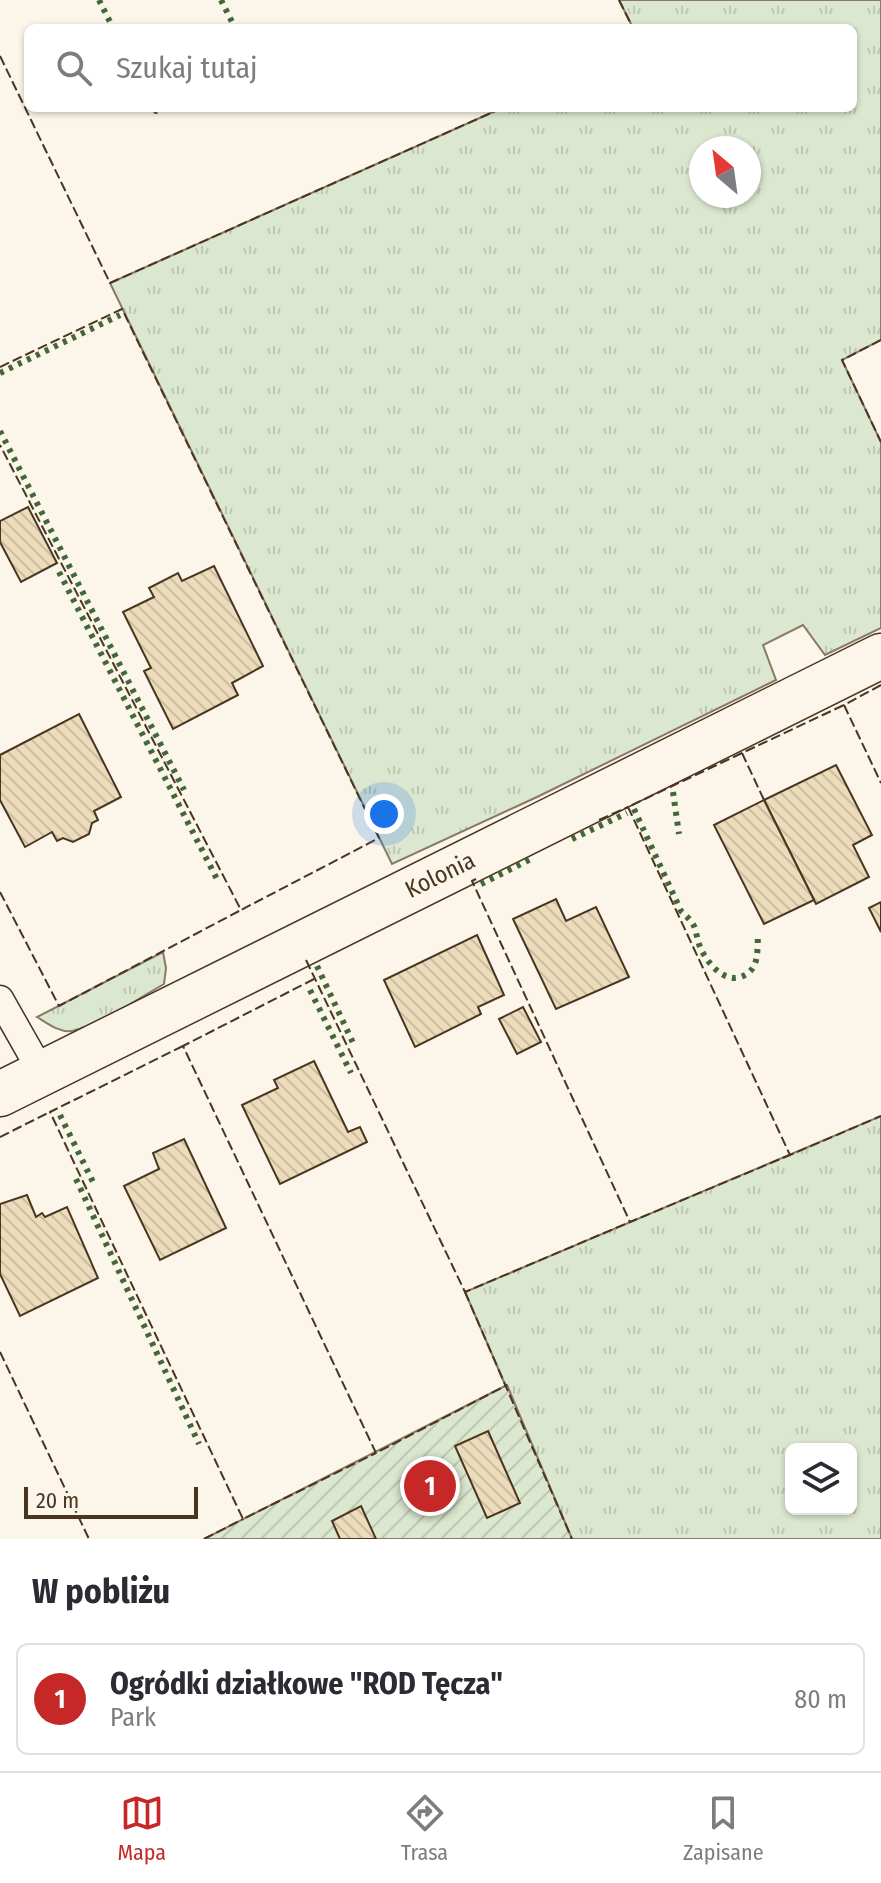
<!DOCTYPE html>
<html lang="pl">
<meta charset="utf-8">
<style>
:root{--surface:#fff;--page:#f2f2f3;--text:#2b2b33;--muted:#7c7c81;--line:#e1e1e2;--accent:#c62828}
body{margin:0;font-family:"Fira Sans Condensed",sans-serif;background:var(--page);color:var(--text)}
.controls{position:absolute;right:24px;bottom:24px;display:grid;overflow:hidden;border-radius:12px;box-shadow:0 2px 6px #0004}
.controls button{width:72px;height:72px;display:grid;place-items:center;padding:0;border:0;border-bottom:2px solid var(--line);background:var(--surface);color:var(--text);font:40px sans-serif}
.compass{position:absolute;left:689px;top:136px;width:72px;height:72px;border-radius:50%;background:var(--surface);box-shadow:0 2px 6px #0004;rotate:331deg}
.scale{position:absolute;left:24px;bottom:20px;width:174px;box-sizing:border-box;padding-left:8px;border:4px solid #4a3520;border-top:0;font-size:22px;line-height:28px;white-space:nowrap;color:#4a3520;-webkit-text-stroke:6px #fbf6e9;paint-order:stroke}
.you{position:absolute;left:384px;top:814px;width:28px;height:28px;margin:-20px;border:6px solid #fff;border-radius:50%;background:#1a73e8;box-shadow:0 0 0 12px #1a73e833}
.badge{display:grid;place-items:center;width:52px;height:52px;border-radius:50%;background:var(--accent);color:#fff;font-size:26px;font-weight:700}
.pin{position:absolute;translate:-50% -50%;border:4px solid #fff;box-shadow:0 2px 8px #0006}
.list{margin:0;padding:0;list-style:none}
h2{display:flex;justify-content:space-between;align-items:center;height:104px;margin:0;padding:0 32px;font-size:34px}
h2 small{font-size:26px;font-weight:400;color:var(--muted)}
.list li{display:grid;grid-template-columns:52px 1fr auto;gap:24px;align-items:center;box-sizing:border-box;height:112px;margin:0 16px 16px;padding:0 16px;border:2px solid var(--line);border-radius:12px}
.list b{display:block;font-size:30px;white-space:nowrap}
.list p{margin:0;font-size:26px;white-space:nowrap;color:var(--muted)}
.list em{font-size:26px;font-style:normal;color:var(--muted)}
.icon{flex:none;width:44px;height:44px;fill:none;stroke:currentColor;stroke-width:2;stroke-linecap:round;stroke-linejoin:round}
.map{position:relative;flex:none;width:881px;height:1539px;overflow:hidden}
.search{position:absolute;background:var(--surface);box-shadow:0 2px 6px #0004;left:24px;right:24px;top:24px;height:88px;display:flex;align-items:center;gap:20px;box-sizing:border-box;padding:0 28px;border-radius:12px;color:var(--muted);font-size:30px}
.sheet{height:232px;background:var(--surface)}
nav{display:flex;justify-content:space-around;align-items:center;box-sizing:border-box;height:112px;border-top:2px solid var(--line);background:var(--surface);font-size:22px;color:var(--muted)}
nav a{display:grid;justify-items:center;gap:4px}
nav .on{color:var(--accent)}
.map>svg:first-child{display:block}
.grass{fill:url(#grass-tufts);stroke:#887966;stroke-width:2;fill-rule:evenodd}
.garden{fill:url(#garden-furrows);stroke:#887966;stroke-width:2}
.building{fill:url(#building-back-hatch);stroke:#4a3520;stroke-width:2}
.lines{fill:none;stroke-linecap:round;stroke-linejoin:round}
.service-casing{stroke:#4a3520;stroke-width:29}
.minor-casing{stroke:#4a3520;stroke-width:47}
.service{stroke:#fbf6e9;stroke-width:26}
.minor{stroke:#fbf6e9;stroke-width:44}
.hedge{stroke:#436837;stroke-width:6;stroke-dasharray:4 6;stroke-linecap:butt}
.fence{stroke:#4a3520;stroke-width:2;stroke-dasharray:10 4;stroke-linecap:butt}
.labels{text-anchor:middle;stroke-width:6;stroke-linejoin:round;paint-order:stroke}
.street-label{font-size:24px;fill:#4a3520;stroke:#fbf6e9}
</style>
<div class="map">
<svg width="881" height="1539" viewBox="0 0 881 1539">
<defs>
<pattern id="grass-tufts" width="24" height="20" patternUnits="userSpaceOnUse" patternTransform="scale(2)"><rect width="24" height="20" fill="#dce7d0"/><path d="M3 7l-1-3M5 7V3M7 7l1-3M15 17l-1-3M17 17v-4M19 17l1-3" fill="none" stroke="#bec7b2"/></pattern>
<pattern id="garden-furrows" width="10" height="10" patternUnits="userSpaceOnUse" patternTransform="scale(2)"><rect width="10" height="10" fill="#dce7d0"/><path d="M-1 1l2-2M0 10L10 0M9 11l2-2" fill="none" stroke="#bec7b2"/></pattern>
<pattern id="building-back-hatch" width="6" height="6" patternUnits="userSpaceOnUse" patternTransform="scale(2)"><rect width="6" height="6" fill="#ecdcbc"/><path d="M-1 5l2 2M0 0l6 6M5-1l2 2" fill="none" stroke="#ccbda1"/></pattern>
</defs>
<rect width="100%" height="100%" fill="#fbf6e9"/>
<g class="grass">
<path d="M 619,0 L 881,0 L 881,340 L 842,360 L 881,442 L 881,628 L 825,655 L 803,625 L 763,645 L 776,680 L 537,797 L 392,864 L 110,283 L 502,108 L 853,108 L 853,28 L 633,28 ZM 701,148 L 749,148 L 749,196 L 701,196 Z"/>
<path d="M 163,952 L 166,968 L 164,984 C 141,997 96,1027 72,1031 C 60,1033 47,1023 37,1017 Z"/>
<path d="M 881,1116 L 881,1539 L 572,1539 L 465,1292 ZM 791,1449 L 851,1449 L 851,1509 L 791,1509 Z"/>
</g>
<path class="garden" d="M 507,1385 L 572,1539 L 204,1539 Z"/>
<g class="building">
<path d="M 28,507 L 57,563 L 21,582 L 0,542 L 0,521 Z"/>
<path d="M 214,566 L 263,666 L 232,683 L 238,695 L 173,729 L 144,671 L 151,668 L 123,612 L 154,597 L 149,588 L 178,573 L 182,581 Z"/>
<path d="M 79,714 L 121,797 L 94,811 L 98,820 L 92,823 L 89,834 L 73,842 L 63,838 L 57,841 L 52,832 L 25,847 L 0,800 L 0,755 Z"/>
<path d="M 836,765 L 872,835 L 853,845 L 869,877 L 816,904 L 764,800 Z"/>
<path d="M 764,800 L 814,900 L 764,924 L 714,825 Z"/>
<path d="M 556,899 L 566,921 L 596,907 L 629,977 L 556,1009 L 513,919 Z"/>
<path d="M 881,902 L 881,932 L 869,908 Z"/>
<path d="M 477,935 L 504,995 L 478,1007 L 481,1014 L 415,1047 L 384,980 Z"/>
<path d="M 523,1007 L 541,1042 L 517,1054 L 499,1019 Z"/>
<path d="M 314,1061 L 348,1132 L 360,1127 L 367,1142 L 280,1184 L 242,1105 L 278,1088 L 274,1080 Z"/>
<path d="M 184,1139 L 226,1228 L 160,1260 L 124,1186 L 159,1169 L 153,1153 Z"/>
<path d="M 27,1195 L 36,1217 L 42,1213 L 45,1217 L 67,1207 L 98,1278 L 20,1316 L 0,1274 L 0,1204 Z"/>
<path d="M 488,1431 L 520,1503 L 487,1518 L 455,1446 Z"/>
<path d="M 361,1506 L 376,1539 L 340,1539 L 332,1521 Z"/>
</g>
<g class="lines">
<defs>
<path id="service" d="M 0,999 L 42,1073"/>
<path id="minor" d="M 0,1094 L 881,656"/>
</defs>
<use href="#service" class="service-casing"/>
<use href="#minor" class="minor-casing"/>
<use href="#service" class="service"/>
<use href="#minor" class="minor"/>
<g class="hedge">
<path d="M 99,0 L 113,28"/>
<path d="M 221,0 L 235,28"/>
<path d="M 155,108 L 156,111 L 163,108"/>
<path d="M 0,373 L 120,315"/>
<path d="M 0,431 L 184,790"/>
<path d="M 59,572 L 219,883"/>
<path d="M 673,792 L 679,834"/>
<path d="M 634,809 L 681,911 C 686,916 691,920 694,926 C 696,931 697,938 699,944 C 704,959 722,983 740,977 C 760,971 757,952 758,934"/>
<path d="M 572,839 L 627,813"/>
<path d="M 481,884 L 533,858"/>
<path d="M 317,966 L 354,1045"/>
<path d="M 310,990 L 351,1073"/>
<path d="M 60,1115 L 93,1182"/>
<path d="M 76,1179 L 199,1444"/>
</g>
<g class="fence">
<path d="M 619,0 L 633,28"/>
<path d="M 0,56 L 110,283 L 502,108"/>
<path d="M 881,340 L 842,360 L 881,442"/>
<path d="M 0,367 L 122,309 L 379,838 L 241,910 L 0,445"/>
<path d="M 881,685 L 844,705 L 881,783"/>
<path d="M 742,753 L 628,807 L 790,1155 L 881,1116"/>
<path d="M 764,800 L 742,753 L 844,705"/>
<path d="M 599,820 L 628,807"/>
<path d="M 476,879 L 472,881 L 630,1222 L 790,1155"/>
<path d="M 0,892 L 59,1006 L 241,910"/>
<path d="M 306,960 L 465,1292 L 630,1222"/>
<path d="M 314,979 L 183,1046 L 376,1453 L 507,1385"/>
<path d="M 183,1046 L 50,1112 L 243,1519 L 376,1453"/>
<path d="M 0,1137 L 50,1112"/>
<path d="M 465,1292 L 572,1539"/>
<path d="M 0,1352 L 89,1539"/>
<path d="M 204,1539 L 243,1519"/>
</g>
</g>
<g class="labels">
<g class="street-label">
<text transform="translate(440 875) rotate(-26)" y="8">Kolonia</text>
</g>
</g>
</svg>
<div class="controls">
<button><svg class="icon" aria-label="layers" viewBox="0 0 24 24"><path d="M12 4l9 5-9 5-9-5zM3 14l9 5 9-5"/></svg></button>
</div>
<svg class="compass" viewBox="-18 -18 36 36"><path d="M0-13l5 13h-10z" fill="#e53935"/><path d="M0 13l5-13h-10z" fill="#7c7c81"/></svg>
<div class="scale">20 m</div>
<div class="you"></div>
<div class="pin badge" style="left:430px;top:1486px">1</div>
<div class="search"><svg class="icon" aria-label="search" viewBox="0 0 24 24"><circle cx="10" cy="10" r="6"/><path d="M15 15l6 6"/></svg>Szukaj tutaj</div>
</div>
<section class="sheet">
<h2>W pobliżu<small></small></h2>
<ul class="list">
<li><span class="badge">1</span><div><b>Ogródki działkowe &quot;ROD Tęcza&quot;</b><p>Park</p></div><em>80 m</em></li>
</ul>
</section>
<nav>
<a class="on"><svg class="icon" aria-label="map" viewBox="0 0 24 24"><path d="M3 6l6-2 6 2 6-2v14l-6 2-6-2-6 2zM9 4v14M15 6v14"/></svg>Mapa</a>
<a><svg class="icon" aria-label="directions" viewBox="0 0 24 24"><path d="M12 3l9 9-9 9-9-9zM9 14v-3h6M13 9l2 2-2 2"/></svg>Trasa</a>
<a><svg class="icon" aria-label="saved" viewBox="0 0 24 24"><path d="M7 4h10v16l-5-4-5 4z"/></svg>Zapisane</a>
</nav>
